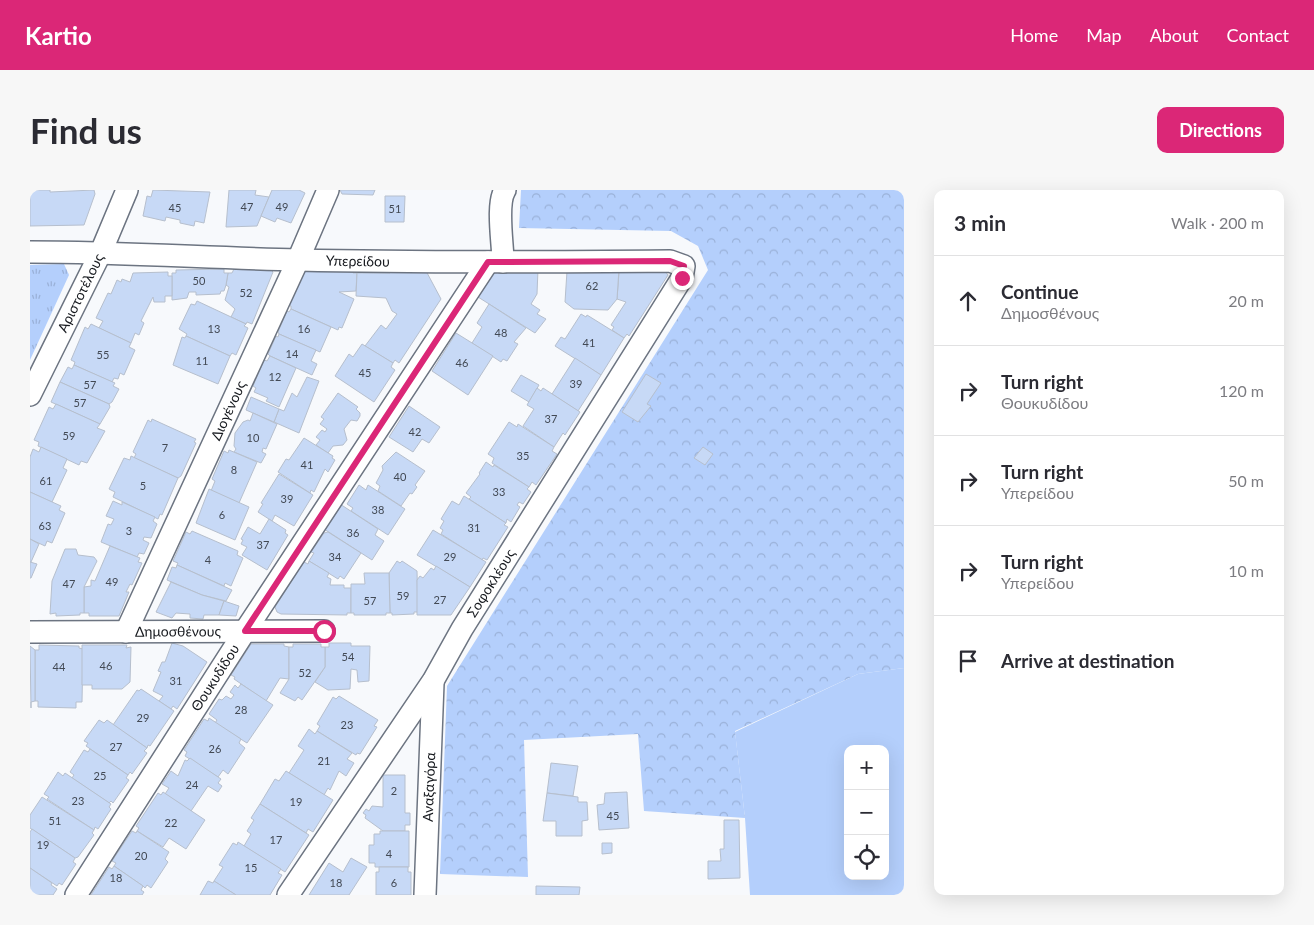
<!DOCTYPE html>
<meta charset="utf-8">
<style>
:root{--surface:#fff;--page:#f7f7f7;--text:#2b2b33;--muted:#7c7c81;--line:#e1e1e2;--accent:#db2777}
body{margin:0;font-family:Lato,sans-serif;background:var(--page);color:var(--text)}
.controls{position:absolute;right:15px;bottom:15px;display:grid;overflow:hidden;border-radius:10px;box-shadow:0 5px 20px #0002}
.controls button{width:45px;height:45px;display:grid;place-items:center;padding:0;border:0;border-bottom:1px solid var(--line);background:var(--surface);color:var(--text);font:25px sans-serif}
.stop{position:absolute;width:15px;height:15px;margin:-11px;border:4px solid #db2777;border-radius:50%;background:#fff}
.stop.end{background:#db2777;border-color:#fff;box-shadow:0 1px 5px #0008}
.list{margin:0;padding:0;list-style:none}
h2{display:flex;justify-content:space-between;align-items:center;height:65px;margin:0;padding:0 20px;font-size:21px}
h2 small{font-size:16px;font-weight:400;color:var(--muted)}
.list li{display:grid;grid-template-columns:32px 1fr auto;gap:15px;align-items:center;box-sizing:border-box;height:90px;padding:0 20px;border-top:1px solid var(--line)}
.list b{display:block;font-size:19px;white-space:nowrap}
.list p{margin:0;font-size:16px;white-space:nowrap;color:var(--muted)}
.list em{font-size:16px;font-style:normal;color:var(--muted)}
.icon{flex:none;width:28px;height:28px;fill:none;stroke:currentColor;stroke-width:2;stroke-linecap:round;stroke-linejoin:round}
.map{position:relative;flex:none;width:874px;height:705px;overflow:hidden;border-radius:10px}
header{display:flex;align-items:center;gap:30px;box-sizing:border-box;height:70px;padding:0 25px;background:var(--accent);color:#fff}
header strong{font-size:24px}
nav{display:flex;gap:28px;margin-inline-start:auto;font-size:18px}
.intro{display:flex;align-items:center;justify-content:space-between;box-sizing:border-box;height:120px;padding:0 30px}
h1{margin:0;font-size:35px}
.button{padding:12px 22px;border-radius:10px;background:var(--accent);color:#fff;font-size:18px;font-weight:700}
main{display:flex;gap:30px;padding:0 30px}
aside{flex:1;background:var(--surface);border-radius:10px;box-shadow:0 5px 20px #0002}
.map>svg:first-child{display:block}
.grass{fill:#b4cffc;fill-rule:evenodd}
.forest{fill:url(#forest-crowns)}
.park{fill:url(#park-tufts)}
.building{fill:#c7d9f6;stroke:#b6bfcd}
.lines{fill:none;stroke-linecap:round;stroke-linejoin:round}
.street-casing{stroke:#6c7481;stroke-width:24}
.street{stroke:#fff;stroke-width:21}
.route{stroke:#db2777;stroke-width:6}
.labels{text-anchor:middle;stroke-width:4.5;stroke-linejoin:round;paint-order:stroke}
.number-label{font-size:11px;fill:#424954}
.street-label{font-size:14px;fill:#16191e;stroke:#fff}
</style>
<header>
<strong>Kartio</strong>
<nav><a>Home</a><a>Map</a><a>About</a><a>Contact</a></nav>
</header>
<div class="intro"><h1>Find us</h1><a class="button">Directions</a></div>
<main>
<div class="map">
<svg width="874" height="705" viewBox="0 0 874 705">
<defs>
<pattern id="forest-crowns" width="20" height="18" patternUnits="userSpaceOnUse" patternTransform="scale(1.25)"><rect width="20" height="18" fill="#b4cffc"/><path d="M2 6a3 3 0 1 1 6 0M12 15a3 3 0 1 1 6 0" fill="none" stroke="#9ab1d8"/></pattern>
<pattern id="park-tufts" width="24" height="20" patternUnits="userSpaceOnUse" patternTransform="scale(1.25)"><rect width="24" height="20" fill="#b4cffc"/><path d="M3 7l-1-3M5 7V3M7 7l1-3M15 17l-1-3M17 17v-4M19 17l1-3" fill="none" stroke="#9ab1d8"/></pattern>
</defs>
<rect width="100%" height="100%" fill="#f7f9fc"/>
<path class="grass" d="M 874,478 L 874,705 L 720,705 L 715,628 L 705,542 L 828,484 ZM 818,559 L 855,559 L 855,686 L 818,686 Z"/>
<path class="forest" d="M 491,0 L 874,0 L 874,478 L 828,484 L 705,541 L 715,628 L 614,621 L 608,544 L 494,550 L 498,687 L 410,684 L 417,496 L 678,80 L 668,56 L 641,41 L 489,38 Z"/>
<path class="park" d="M 34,74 L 39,85 L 0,170 L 0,75 Z"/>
<g class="building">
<path d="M 0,0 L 20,0 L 20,2 L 64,0 L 65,4 L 54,35 L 0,36 Z"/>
<path d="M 123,0 L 180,2 L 174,33 L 165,31 L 164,36 L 150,33 L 150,30 L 136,27 L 135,31 L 113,26 L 117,6 L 121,7 Z"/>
<path d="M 199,0 L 226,0 L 225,5 L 239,7 L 227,36 L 196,37 Z"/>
<path d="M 242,0 L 269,0 L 275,3 L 261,33 L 247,28 L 245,32 L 231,26 Z"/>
<path d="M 310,0 L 345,0 L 343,5 L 312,4 Z"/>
<path d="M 355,6 L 375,6 L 374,32 L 355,32 Z"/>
<path d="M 239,78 L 243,82 L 222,134 L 217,132 L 216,134 L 201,127 L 205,119 L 195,110 L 199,97 L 196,95 L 198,83 L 202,83 L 204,79 Z"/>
<path d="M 274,78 L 323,78 L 323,83 L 327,83 L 326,101 L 309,102 L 324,109 L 312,138 L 309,137 L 308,140 L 261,119 L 261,116 L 258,115 Z"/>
<path d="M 466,78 L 508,79 L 507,104 L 501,114 L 510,120 L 507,124 L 516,129 L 505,143 L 448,107 Z"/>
<path d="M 593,78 L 634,80 L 638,85 L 599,146 L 597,144 L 594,148 L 582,140 L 584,137 L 581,135 L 596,112 L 587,109 L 589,82 L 593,82 Z"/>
<path d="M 194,79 L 194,83 L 198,83 L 196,95 L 194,101 L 191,101 L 190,104 L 166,105 L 166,102 L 159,102 L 157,108 L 142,110 L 142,83 L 146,83 L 146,80 Z"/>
<path d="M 395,79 L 411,109 L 369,173 L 365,170 L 363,173 L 335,156 L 351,135 L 356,139 L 367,124 L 362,121 L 356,108 L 326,106 L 327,83 L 360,83 L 360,80 Z"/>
<path d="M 589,79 L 587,109 L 578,120 L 544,119 L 535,112 L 537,81 Z"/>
<path d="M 138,82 L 138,86 L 142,86 L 142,106 L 135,106 L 135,112 L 124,112 L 123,107 L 111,131 L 114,133 L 109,145 L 105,143 L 101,153 L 69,138 L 73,131 L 66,128 L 78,103 L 81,104 L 87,90 L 91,92 L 92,89 L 100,92 L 103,83 Z"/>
<path d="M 167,111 L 216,134 L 214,136 L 218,138 L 206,165 L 202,163 L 200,166 L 156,146 L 157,144 L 149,139 L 161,114 L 165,115 Z"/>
<path d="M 459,114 L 496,138 L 484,152 L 488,154 L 477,171 L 473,169 L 471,172 L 442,153 L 452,137 L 447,133 Z"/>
<path d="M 261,119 L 301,137 L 290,162 L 249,144 L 248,142 L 257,121 L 259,122 Z"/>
<path d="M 551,124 L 556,127 L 557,125 L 594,148 L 571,185 L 525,156 L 531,147 L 535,149 Z"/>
<path d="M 61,134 L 101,153 L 99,157 L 105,160 L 94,185 L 90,183 L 88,189 L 84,188 L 82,192 L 44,175 L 45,172 L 41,170 L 55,137 L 58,139 Z"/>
<path d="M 426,143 L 463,166 L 438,205 L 402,181 Z"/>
<path d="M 249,144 L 286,160 L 281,171 L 287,174 L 282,185 L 240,166 L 238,164 L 246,146 L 248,147 Z"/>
<path d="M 156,146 L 200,166 L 188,194 L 143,175 L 152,147 L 155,148 Z"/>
<path d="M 332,154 L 363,173 L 361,177 L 365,180 L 344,212 L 305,186 L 319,164 L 323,167 Z"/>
<path d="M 240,166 L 266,178 L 249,217 L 236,211 L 238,208 L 224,202 L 226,198 L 223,196 L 234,170 L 237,171 Z"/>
<path d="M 545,168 L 571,185 L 548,221 L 522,204 Z"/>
<path d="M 44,175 L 85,193 L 83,196 L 89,199 L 82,212 L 79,214 L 30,192 L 38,177 L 42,179 Z"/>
<path d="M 616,184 L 631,193 L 617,214 L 621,216 L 608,232 L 592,222 Z"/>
<path d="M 491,185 L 509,195 L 499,212 L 481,201 Z"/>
<path d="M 277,187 L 289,191 L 269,243 L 244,232 L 249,219 L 254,221 L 262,203 L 267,207 Z"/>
<path d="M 30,192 L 79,214 L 80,217 L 70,234 L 21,212 Z"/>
<path d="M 507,198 L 511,201 L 513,198 L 550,222 L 535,245 L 533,243 L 524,257 L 493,236 L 504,219 L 497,215 Z"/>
<path d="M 308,203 L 328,217 L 326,219 L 330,223 L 330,226 L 327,231 L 321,230 L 314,239 L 317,250 L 313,255 L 303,256 L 298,263 L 286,255 L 290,250 L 286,247 L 292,240 L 295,242 L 297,239 L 290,234 L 294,229 L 291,227 Z"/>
<path d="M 221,207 L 249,219 L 244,232 L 216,220 Z"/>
<path d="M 26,214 L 70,234 L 67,238 L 75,241 L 57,273 L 51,271 L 49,275 L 8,256 L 9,252 L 4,250 L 19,217 L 23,219 Z"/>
<path d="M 379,216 L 410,237 L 399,253 L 392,249 L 383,262 L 359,247 Z"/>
<path d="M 223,223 L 247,234 L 236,259 L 233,258 L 232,262 L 236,264 L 231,273 L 204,262 L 206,259 L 204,256 L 205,243 L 213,232 L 218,230 L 220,231 Z"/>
<path d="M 122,229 L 166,249 L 164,252 L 166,253 L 151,286 L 148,288 L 104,268 L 106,264 L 103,262 L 118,230 L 121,232 Z"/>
<path d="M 479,232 L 487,237 L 488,234 L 524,257 L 522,261 L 527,264 L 506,295 L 502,292 L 499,297 L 462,273 L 464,268 L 458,264 Z"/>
<path d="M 274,248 L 303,266 L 302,268 L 305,270 L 298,282 L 295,279 L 284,302 L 281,300 L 280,303 L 248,282 L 256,269 L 259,270 Z"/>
<path d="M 11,257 L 37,269 L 33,278 L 37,280 L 22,312 L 0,302 L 0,267 L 3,259 L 9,262 Z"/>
<path d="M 673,257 L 683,264 L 675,275 L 664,268 Z"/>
<path d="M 199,260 L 227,272 L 209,313 L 181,301 L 185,291 L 182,289 L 194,261 L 198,263 Z"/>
<path d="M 366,262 L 395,281 L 385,295 L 387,297 L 382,304 L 380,303 L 371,316 L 348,301 L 350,296 L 346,293 L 353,280 L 352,276 Z"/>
<path d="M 101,266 L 148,288 L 132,325 L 130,324 L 128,329 L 83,307 L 85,302 L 79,299 L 94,268 L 100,270 Z"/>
<path d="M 456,272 L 463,277 L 464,275 L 499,297 L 497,299 L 501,302 L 493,314 L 489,312 L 487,315 L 490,317 L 481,332 L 477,329 L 476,333 L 439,309 L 441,307 L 436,303 L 450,284 L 449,283 Z"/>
<path d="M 249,284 L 283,305 L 264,336 L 245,325 L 242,331 L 228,322 L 233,314 L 231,313 Z"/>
<path d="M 329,295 L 336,300 L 338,295 L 375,319 L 358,345 L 321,321 L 323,318 L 317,314 Z"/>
<path d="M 179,299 L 219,317 L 205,350 L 166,333 Z"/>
<path d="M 0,302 L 31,316 L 29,320 L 35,323 L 22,353 L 17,351 L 15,356 L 0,349 Z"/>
<path d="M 434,306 L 476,333 L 474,335 L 478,337 L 457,370 L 453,368 L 452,370 L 411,344 L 413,340 L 410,338 L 414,331 L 411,329 L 422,311 L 429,315 Z"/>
<path d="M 83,311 L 92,315 L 92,312 L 125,327 L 123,331 L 127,334 L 121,348 L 114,347 L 113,350 L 119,353 L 114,364 L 109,363 L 107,367 L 71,352 L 78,334 L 81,335 L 84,329 L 76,326 Z"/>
<path d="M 310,314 L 348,339 L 345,345 L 354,351 L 342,370 L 294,339 Z"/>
<path d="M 239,329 L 256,340 L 255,343 L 258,345 L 237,380 L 212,365 L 217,357 L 211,354 L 213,350 L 211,349 L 218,337 L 230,344 Z"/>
<path d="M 403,340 L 456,372 L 440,397 L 387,365 Z"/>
<path d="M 162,341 L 208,361 L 207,365 L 213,368 L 201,396 L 195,393 L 194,396 L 147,375 L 148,373 L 143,371 L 156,342 L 160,344 Z"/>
<path d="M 298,342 L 331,363 L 314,389 L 310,386 L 308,389 L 279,371 L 284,363 L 281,362 L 294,343 Z"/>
<path d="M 0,349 L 9,354 L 1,372 L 0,372 Z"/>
<path d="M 80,356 L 110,368 L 108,372 L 112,373 L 102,395 L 100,394 L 96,402 L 99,402 L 89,426 L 59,426 L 59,423 L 54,423 L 54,397 L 61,396 L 61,390 L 65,391 Z"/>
<path d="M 35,359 L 46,359 L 48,365 L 64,367 L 67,371 L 54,397 L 54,423 L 50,423 L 50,425 L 26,426 L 26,423 L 20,424 L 22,391 Z"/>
<path d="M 279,371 L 299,383 L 297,387 L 301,389 L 300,395 L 314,395 L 314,398 L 321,398 L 321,423 L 317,423 L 317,425 L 251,424 L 247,422 L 245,417 L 274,372 L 278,374 Z"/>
<path d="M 367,371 L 370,373 L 372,371 L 387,381 L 388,422 L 384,422 L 384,424 L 362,425 L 362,423 L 360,423 L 359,383 Z"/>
<path d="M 0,372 L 7,374 L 1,388 L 0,388 Z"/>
<path d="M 147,375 L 202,400 L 196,411 L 172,405 L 137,390 L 142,377 L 146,378 Z"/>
<path d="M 406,376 L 440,397 L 421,425 L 387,425 L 387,390 L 390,386 L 393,388 L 401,378 L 404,380 Z"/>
<path d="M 334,383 L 359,383 L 360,423 L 356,423 L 356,425 L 324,425 L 324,423 L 321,423 L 321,394 L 335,394 Z"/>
<path d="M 141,392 L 172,405 L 194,411 L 189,425 L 174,425 L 173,429 L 160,428 L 160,424 L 146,423 L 142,428 L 126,422 Z"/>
<path d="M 194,411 L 209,416 L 206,426 L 189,425 Z"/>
<path d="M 142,453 L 153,456 L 177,472 L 147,519 L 143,516 L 141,519 L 129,511 L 133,506 L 123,501 L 131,482 L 128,481 L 132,472 L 135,472 Z"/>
<path d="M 299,453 L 321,453 L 321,456 L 340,456 L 339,491 L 328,492 L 327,480 L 321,479 L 320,499 L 298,500 L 285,492 L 295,477 L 295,457 L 299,457 Z"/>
<path d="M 221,454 L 254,454 L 254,456 L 259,457 L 259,489 L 250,488 L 236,511 L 204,489 L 205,487 L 201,485 Z"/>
<path d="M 263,454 L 291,454 L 291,457 L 295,457 L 295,477 L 272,510 L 268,507 L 265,511 L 250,503 L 259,489 L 259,457 L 263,457 Z"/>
<path d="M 9,455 L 49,456 L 49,458 L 53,459 L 52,512 L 46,512 L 46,518 L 8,517 L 8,511 L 5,511 L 5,460 L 9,460 Z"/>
<path d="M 52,455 L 97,455 L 96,458 L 101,457 L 100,492 L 92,499 L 62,499 L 62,495 L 52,495 Z"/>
<path d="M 0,456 L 5,460 L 5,511 L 1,512 L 1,518 Z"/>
<path d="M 211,494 L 243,515 L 217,553 L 185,533 L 187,530 L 179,524 L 189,509 L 192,510 L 196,506 L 201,509 L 204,505 L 200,502 L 205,495 L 208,498 Z"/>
<path d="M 111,499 L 144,521 L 120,556 L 118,555 L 117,558 L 83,535 L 107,500 L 109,501 Z"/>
<path d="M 309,506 L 348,530 L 344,536 L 347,537 L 330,564 L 327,563 L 326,565 L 287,541 L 290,536 L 287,534 L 303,507 L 306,509 Z"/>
<path d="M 179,528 L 211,549 L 209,553 L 215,558 L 198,584 L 193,580 L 188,587 L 155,566 L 157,562 L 154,560 L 174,529 L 178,531 Z"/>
<path d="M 69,530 L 74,533 L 77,530 L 117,558 L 114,561 L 117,563 L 102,584 L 100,582 L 98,585 L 56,556 L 58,553 L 54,551 Z"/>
<path d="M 279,539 L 285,544 L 287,541 L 322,563 L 317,569 L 324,573 L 316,586 L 309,581 L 300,600 L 298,598 L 294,605 L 259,583 L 274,560 L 268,556 Z"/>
<path d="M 60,559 L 98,585 L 96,588 L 99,590 L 83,613 L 81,611 L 79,613 L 42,588 L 44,585 L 40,582 L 54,560 L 58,562 Z"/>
<path d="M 160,568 L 191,589 L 188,593 L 192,596 L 188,602 L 178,596 L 161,621 L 135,604 L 139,598 L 132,594 L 141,581 L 148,586 L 155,570 L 157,571 Z"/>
<path d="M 521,573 L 548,576 L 543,606 L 517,603 Z"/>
<path d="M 256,581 L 303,610 L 283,642 L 278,639 L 276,643 L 230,614 L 245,589 L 249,591 Z"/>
<path d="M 28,582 L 33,586 L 35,583 L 81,614 L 79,617 L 81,619 L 68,639 L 65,637 L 64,640 L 17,609 L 19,607 L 14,604 Z"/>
<path d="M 353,585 L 375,585 L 375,623 L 380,623 L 380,635 L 375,635 L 375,641 L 353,641 L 335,628 L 336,625 L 333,623 L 336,619 L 339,621 L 342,616 L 353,617 Z"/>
<path d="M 133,602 L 175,630 L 156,659 L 139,648 L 133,657 L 107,641 L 109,638 L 106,636 L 128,603 L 131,605 Z"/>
<path d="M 597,602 L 599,638 L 569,640 L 567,615 L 574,614 L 575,603 Z"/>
<path d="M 517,603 L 548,607 L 548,612 L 557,612 L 558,630 L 552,631 L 552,646 L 526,646 L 526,631 L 513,631 Z"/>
<path d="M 12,607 L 64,640 L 62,643 L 64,645 L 48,667 L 45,668 L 0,638 L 0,625 Z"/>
<path d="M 230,614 L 279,645 L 255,682 L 214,656 L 221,644 L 217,641 L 224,630 L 221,628 Z"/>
<path d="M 694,630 L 709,630 L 710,688 L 678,689 L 678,671 L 691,671 L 690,659 L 694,659 Z"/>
<path d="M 2,639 L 45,668 L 43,672 L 46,674 L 32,695 L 29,693 L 27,696 L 0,678 L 0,642 Z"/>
<path d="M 102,641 L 106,643 L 107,641 L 139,662 L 135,669 L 138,672 L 121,698 L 117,695 L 115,698 L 113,696 L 84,676 L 86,673 L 82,671 Z"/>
<path d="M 350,641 L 379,641 L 379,677 L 345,677 L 345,673 L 339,673 L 339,655 L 344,655 L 344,644 L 350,644 Z"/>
<path d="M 208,652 L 251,679 L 248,683 L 252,685 L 240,705 L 206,705 L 184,691 L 193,677 L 189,675 L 203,653 L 207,655 Z"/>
<path d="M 572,653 L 582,653 L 582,663 L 572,664 Z"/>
<path d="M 321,668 L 337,677 L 319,705 L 279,705 L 299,673 L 313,682 Z"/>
<path d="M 84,676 L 113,696 L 111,700 L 114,702 L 112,705 L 61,705 L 79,677 L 82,679 Z"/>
<path d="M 349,677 L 378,677 L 378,682 L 381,682 L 381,705 L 346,705 L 346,682 L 349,682 Z"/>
<path d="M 0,678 L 22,693 L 21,695 L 27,699 L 23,705 L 0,705 Z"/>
<path d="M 178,691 L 183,693 L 184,691 L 206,705 L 170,705 Z"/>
<path d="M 506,696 L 550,697 L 549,705 L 506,705 Z"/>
</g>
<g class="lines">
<defs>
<g id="street">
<path id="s1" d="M 0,62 C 90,62 179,68 269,70 C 393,73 517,72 640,71 L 654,76 L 652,88 L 432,439 L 403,491 L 258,705"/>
<path d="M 473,72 C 473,54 466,14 475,0"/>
<path id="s2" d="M 0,205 L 71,62 L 97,0"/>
<path id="s3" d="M 0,442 L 294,441"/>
<path id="s4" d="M 96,442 L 268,70 L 298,0"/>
<path id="s5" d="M 46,705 L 215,441 L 458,72"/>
<path id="s6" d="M 395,705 L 403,493"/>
</g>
</defs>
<use href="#street" class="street-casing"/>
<use href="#street" class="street"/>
</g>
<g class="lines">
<path class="route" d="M 294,441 L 215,441 L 458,72 L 640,71 L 654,76 L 652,88"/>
</g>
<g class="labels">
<g class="number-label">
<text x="217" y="21">47</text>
<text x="252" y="21">49</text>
<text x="145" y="22">45</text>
<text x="365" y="23">51</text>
<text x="169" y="95">50</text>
<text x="562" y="100">62</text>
<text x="216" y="107">52</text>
<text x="184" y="143">13</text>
<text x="274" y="143">16</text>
<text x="471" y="147">48</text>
<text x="559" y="157">41</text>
<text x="262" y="168">14</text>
<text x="73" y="169">55</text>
<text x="172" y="175">11</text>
<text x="432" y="177">46</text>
<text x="335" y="187">45</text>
<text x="245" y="191">12</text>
<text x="546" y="198">39</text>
<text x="60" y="199">57</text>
<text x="50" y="217">57</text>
<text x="521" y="233">37</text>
<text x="385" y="246">42</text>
<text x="39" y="250">59</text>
<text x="223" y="252">10</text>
<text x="135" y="262">7</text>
<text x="493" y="270">35</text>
<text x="277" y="279">41</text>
<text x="204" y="284">8</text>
<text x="370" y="291">40</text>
<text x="16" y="295">61</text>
<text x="113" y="300">5</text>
<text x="469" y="306">33</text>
<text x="257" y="313">39</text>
<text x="348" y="324">38</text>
<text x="192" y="329">6</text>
<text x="15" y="340">63</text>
<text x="444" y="342">31</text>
<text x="99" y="345">3</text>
<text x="323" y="347">36</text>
<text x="233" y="359">37</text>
<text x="305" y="371">34</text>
<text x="420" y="371">29</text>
<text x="178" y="374">4</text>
<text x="82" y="396">49</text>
<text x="39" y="398">47</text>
<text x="373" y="410">59</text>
<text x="410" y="414">27</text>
<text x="340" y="415">57</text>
<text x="318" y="471">54</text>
<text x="76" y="480">46</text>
<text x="29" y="481">44</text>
<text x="275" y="487">52</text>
<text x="146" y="495">31</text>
<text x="211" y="524">28</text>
<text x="113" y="532">29</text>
<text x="317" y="539">23</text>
<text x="86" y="561">27</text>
<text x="185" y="563">26</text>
<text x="294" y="575">21</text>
<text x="70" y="590">25</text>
<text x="162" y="599">24</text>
<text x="364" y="605">2</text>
<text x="48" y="615">23</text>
<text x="266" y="616">19</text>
<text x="583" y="630">45</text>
<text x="25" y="635">51</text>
<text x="141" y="637">22</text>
<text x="246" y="654">17</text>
<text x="13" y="659">19</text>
<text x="359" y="668">4</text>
<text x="111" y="670">20</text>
<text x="221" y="682">15</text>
<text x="86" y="692">18</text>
<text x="306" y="697">18</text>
<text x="364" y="697">6</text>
</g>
<g class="street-label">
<text dy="5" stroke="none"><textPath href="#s1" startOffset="328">Υπερείδου</textPath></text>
<text dy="5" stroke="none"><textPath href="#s2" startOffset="114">Αριστοτέλους</textPath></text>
<text dy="5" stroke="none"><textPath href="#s4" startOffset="244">Διογένους</textPath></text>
<text transform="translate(461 393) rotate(-58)" y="5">Σοφοκλέους</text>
<text dy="5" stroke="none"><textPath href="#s3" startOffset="148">Δημοσθένους</textPath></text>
<text dy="5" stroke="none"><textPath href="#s5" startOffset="258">Θουκυδίδου</textPath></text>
<text dy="5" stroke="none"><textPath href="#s6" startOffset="108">Αναξαγόρα</textPath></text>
</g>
</g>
</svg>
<div class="controls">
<button>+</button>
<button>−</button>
<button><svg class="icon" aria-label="locate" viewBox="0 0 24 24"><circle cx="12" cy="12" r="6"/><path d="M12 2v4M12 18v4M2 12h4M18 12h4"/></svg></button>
</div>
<div class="stop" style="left:294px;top:441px"></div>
<div class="stop end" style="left:652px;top:88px"></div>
</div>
<aside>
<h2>3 min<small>Walk · 200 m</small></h2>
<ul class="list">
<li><svg class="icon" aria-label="ahead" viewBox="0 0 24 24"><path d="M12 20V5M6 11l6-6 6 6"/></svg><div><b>Continue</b><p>Δημοσθένους</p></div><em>20 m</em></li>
<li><svg class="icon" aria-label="right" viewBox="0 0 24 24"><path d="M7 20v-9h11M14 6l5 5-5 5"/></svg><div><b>Turn right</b><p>Θουκυδίδου</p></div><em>120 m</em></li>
<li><svg class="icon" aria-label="right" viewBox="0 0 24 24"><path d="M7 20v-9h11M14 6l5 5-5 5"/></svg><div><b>Turn right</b><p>Υπερείδου</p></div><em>50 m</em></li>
<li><svg class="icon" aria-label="right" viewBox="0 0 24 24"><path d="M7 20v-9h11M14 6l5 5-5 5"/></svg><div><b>Turn right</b><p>Υπερείδου</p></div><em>10 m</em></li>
<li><svg class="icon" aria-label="arrive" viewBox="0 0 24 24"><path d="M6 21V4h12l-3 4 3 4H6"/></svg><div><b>Arrive at destination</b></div></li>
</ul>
</aside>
</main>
